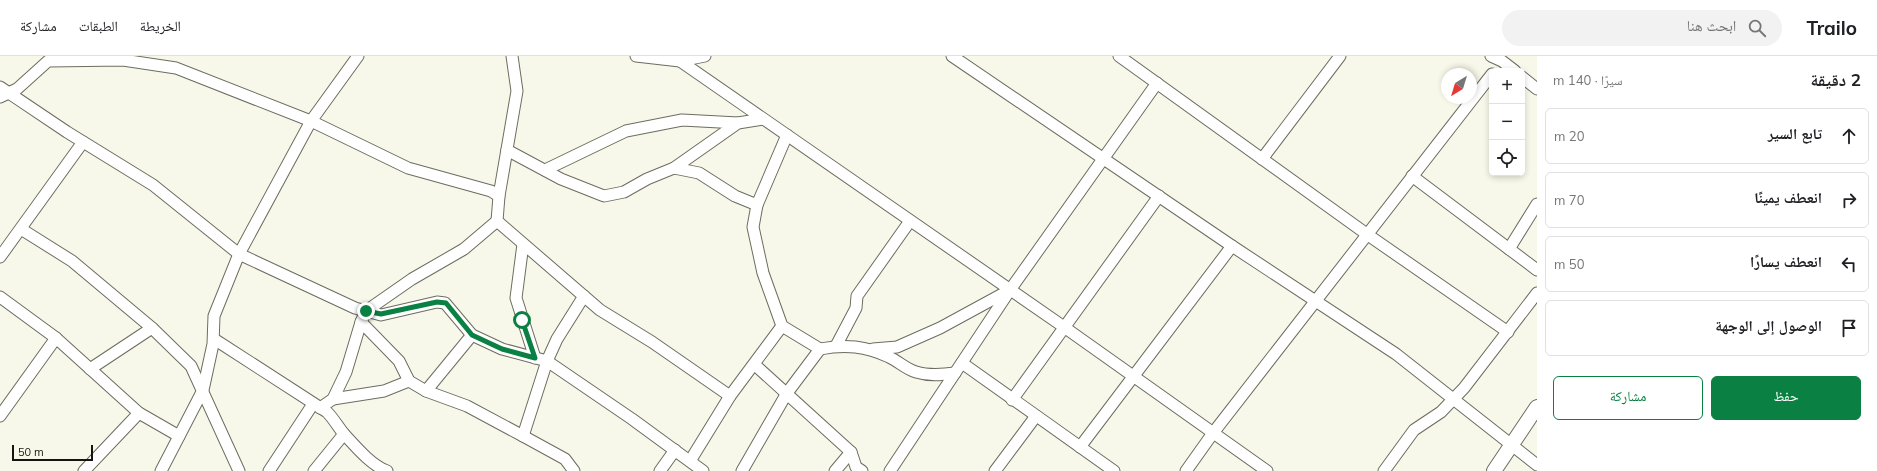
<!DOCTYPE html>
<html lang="ar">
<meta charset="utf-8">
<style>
:root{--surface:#fff;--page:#f2f2f2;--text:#202124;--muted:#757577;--line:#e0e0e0;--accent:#0b8043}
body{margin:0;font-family:Mulish,"Noto Naskh Arabic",sans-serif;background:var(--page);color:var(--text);direction:rtl}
.controls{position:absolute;right:12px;top:12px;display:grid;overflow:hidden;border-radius:6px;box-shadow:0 2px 6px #0003}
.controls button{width:36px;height:36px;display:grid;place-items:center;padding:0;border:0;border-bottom:1px solid var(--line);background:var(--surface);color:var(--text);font:20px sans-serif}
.compass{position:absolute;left:1441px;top:12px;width:36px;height:36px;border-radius:50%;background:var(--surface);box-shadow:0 2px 6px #0003;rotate:218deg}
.scale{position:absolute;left:12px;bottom:10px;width:81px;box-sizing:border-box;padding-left:4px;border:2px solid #141510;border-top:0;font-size:11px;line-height:14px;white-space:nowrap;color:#141510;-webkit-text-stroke:3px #f8f8ea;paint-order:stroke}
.stop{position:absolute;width:12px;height:12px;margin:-9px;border:3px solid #0b8043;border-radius:50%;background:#fff}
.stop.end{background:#0b8043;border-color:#fff;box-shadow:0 1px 4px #0008}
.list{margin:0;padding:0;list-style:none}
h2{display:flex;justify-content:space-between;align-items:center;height:52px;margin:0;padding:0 16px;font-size:17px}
h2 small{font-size:13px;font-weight:400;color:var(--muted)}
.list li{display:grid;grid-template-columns:26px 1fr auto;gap:12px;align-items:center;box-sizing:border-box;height:56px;margin:0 8px 8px;padding:0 8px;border:1px solid var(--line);border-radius:6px}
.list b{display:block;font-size:15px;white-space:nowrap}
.list em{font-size:13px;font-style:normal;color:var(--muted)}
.actions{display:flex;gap:8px;padding:12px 16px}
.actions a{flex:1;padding:9px 0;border:1px solid var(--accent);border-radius:6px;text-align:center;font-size:14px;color:var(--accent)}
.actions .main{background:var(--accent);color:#fff}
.icon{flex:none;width:22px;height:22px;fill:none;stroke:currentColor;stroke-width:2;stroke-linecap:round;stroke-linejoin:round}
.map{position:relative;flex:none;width:1537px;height:415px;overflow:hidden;direction:ltr}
header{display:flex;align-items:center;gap:24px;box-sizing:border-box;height:56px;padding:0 20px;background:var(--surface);border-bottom:1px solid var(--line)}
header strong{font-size:19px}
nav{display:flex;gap:22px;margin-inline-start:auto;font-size:14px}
.search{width:280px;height:36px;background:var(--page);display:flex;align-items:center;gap:10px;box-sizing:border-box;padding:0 14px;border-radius:22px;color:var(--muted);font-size:15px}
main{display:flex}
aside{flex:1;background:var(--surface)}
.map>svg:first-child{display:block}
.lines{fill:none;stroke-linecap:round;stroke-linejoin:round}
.minor-casing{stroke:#6c6c60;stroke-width:13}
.tertiary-casing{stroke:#6c6c60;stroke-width:16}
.minor{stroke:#fff;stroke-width:11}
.tertiary{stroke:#fff;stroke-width:14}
.route{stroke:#0b8043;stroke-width:5}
</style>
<header>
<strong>Trailo</strong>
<div class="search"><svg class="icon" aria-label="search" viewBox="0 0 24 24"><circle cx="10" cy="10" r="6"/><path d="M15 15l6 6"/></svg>ابحث هنا</div>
<nav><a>الخريطة</a><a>الطبقات</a><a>مشاركة</a></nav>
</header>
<main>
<aside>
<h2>2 دقيقة<small>سيرًا · 140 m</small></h2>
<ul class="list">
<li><svg class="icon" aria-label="ahead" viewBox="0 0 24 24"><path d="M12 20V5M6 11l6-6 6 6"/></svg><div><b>تابع السير</b></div><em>20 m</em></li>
<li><svg class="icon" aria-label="right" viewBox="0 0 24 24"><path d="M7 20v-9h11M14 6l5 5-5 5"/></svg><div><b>انعطف يمينًا</b></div><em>70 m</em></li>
<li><svg class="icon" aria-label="left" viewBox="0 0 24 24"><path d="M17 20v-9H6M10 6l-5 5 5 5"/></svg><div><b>انعطف يسارًا</b></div><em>50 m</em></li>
<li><svg class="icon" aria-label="arrive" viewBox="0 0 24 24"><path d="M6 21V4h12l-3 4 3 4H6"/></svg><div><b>الوصول إلى الوجهة</b></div></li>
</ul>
<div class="actions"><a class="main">حفظ</a><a>مشاركة</a></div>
</aside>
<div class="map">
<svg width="1537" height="415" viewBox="0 0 1537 415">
<rect width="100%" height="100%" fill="#f8f8ea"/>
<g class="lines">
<defs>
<g id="minor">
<path d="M 512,0 L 517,35 L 499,140 L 497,165 L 600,254 L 652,286 L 730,340"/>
<path d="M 636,0 L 680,5 L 705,0"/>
<path d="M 952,0 L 1232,190 L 1396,298 L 1537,409"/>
<path d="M 1119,0 L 1368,179 L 1508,276"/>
<path d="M 1491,0 L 1502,5 L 1515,15"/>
<path d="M 680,5 L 1064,271 L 1267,415"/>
<path d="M 1522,21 L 1537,33"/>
<path d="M 0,31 L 67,76 L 153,129 L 239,198 L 355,252 L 381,259 L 437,246 L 445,247 L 472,279 L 502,293 L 547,305 L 632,363 L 703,415"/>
<path d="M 0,41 L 17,33 L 48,5 L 123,4 L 176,12 L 311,65 L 408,112 L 491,135 L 499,140"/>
<path d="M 787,79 L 757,149 L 753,171 L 763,217 L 782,270 L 820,293 C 845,288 866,290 889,301 C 898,305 906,313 916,316 C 929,320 941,319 955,317"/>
<path d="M 507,94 L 561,123 L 604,140 L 624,136 L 647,123 L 674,112 L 699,117 L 735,140 L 757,149"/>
<path d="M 1262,103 L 1340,0"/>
<path d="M 674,112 L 738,67 L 763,63"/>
<path d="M 545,114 L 626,75 L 682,64 L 738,67"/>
<path d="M 1412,120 L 1537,214"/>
<path d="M 21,173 L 72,205 L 152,272 L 191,310 L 239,415"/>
<path d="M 523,188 L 516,242 L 535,302"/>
<path d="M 1509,193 L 1537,148"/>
<path d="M 0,201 L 83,86"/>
<path d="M 0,241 L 56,282 L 139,357 L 179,380"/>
<path d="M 361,266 L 399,305 L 409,325 L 426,335 L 467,350 L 523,380 L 565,403 L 574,415"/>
<path d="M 214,283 L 327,356 C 334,363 338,371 344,378 C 356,391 371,409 387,415"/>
<path d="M 836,290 L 856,252 L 857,240 L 910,165"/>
<path d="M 873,293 L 897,291 L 940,272 L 1008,235"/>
<path d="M 962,307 L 1114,415"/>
<path d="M 755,309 L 851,396 L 856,411 L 862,415"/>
<path d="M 90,313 L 152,272"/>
<path d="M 426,335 L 472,279"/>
<path d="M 333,343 L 384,335 L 409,325"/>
<path d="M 1012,344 L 1159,140"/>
<path d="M 320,352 L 333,343 L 346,316 L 361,266 L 366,255 L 412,223 L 464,193 L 497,165"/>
<path d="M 0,360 L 56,282"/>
<path d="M 523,380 L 547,305 L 557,283 L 584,240"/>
<path d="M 1080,391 L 1232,190"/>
<path d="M 690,405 L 730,340 L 782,270"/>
<path d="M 84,415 L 139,357"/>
<path d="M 161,415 L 203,334 L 213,288 L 214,260 L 239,198 L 311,65 L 358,0"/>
<path d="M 269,415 L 313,348"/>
<path d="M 314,415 L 344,378"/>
<path d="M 660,415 L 675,394"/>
<path d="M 742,415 L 787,337 L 820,293"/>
<path d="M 835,415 L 851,396"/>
<path d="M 890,415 L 1010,234 L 1157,27"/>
<path d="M 995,415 L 1036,360"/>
<path d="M 1186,415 L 1213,377 L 1492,18"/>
<path d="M 1384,415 L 1414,374 L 1441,356 L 1464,332 L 1537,237"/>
</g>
<path id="tertiary" d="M 1494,415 L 1537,351"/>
</defs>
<use href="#minor" class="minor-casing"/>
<use href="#tertiary" class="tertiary-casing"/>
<use href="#minor" class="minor"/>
<use href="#tertiary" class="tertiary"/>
</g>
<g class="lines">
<path class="route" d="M 366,255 L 381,258 L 437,246 L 446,247 L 472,279 L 502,293 L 535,302 L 522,264"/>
</g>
</svg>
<div class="controls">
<button>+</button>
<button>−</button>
<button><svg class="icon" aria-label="locate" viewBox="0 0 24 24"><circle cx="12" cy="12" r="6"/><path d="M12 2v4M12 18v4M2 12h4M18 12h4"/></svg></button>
</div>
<svg class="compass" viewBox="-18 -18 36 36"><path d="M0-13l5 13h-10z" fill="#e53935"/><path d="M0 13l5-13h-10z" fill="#757577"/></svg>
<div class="scale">50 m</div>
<div class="stop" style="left:522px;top:264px"></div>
<div class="stop end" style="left:366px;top:255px"></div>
</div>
</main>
